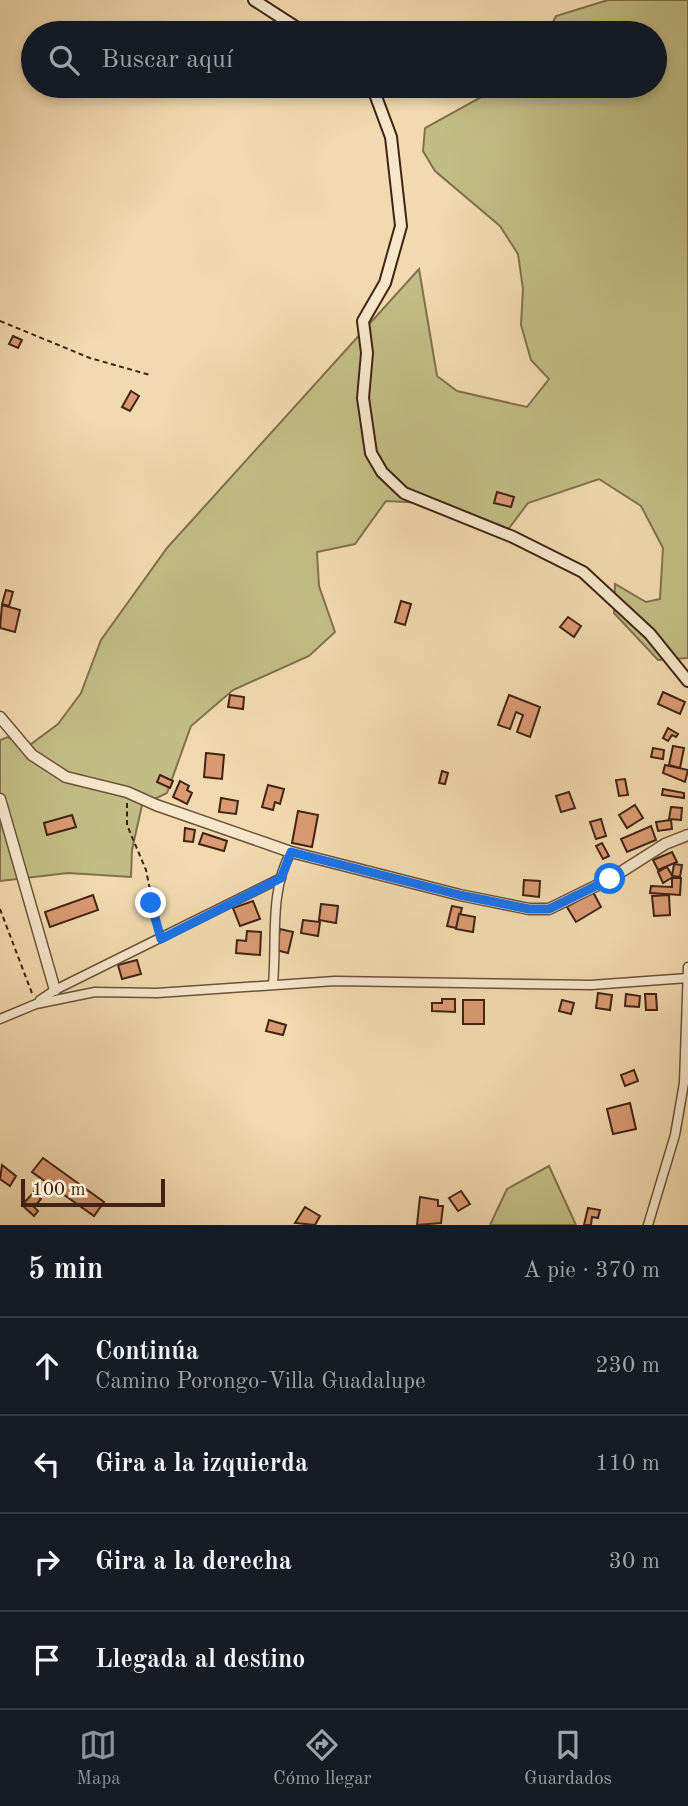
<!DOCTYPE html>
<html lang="es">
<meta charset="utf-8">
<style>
:root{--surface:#171b24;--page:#242831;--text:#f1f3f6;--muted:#9ea1a6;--line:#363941;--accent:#8c9099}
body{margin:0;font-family:"Old Standard TT",serif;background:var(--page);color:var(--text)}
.scale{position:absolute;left:21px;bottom:18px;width:144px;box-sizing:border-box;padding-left:7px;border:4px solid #422417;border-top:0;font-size:19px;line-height:24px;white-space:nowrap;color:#422417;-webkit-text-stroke:5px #f6e7cb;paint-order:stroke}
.stop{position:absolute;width:21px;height:21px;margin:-16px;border:5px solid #1a73e8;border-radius:50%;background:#fff}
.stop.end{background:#1a73e8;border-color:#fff;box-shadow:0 2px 7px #0008}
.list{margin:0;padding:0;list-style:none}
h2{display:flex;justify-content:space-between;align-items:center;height:91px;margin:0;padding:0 28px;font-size:30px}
h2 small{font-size:23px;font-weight:400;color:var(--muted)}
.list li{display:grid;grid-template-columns:46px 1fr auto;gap:21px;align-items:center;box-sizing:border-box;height:98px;padding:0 28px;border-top:2px solid var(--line)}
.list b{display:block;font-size:26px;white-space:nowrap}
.list p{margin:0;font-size:23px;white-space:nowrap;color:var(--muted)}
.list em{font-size:23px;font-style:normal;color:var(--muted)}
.icon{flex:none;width:38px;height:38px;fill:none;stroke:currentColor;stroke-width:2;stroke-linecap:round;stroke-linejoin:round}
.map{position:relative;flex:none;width:688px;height:1225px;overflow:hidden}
.search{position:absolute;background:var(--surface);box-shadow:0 4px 10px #0003;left:21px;right:21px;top:21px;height:77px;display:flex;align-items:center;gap:18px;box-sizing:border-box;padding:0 24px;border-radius:38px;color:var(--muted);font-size:26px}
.sheet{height:483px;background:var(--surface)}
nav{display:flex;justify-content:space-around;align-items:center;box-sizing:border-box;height:98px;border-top:2px solid var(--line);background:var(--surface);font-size:19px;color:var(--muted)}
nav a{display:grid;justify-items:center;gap:4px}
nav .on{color:var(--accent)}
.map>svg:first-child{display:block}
.green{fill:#c2bd86;stroke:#82704e;stroke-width:2}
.building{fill:#da9a73;stroke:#422417;stroke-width:2}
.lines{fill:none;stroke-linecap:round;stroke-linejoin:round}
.minor-casing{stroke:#6e523d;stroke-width:11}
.tertiary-casing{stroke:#6e523d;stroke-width:13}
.secondary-casing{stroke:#422417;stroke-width:14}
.path{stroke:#422417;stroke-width:2;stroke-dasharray:5 3.5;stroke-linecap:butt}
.minor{stroke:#f6e7cb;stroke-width:8}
.tertiary{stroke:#f6e7cb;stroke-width:10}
.secondary{stroke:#f6e7cb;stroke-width:10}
.route{stroke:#1a73e8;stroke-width:9}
</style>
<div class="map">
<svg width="688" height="1225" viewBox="0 0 688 1225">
<rect width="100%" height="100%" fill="#f1daaf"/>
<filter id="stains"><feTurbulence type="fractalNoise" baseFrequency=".00286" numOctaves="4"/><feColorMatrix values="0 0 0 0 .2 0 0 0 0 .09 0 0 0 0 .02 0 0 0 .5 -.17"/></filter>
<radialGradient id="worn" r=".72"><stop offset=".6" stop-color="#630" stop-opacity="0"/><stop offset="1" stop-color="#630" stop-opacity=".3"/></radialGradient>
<g class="green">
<path d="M 608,0 L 688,0 L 688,658 L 658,660 L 614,613 L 615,584 L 646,602 L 660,599 L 663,548 L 641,506 L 599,479 L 528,503 L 507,531 L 446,504 L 386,501 L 355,544 L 317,552 L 319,586 L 335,632 L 309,656 L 233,690 L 191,726 L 167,793 L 142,805 L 132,850 L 131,877 L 68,873 L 0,881 L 0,740 L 8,737 L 27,747 L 58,724 L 81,693 L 101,640 L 167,548 L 419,269 L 437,376 L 457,391 L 527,407 L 549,379 L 531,360 L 521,325 L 523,289 L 518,254 L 500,226 L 435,171 L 423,151 L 425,128 L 501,86 L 655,86 L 655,33 L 547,33 L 556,16 Z"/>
<path d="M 549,1166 L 576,1225 L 490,1225 L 507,1189 Z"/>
</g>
<g class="building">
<path d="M 13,336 L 22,340 L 18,348 L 9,344 Z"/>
<path d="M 131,391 L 139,396 L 130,411 L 122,407 Z"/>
<path d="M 497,492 L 514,497 L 511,507 L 494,503 Z"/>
<path d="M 6,590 L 13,592 L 9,606 L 2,604 Z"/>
<path d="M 401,601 L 411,604 L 405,625 L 395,622 Z"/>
<path d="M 2,605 L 20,610 L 15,632 L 0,628 Z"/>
<path d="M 568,617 L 581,626 L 574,637 L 560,627 Z"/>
<path d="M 663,692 L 685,702 L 680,714 L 658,704 Z"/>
<path d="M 230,695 L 244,697 L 243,709 L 228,707 Z"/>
<path d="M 509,695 L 540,707 L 530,737 L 517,732 L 523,715 L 516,712 L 510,729 L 498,725 Z"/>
<path d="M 668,728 L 678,734 L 676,737 L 672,735 L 668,741 L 663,738 Z"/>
<path d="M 673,746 L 684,748 L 680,768 L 669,765 Z"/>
<path d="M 653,748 L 664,750 L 663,759 L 651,757 Z"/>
<path d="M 206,753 L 224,755 L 222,779 L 204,777 Z"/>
<path d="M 665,765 L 688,770 L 685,782 L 663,773 Z"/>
<path d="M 442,771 L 448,773 L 445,784 L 439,783 Z"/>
<path d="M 160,775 L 173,781 L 170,788 L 157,782 Z"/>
<path d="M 625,779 L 628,795 L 619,796 L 616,780 Z"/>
<path d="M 180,781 L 189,786 L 187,790 L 192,793 L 187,804 L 173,797 Z"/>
<path d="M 268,785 L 284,789 L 280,804 L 275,802 L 273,810 L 262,807 Z"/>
<path d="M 663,789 L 684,793 L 684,798 L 662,795 Z"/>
<path d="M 569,792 L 575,808 L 561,812 L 556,796 Z"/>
<path d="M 221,798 L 238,801 L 236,814 L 219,812 Z"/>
<path d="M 635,805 L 643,818 L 627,828 L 619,815 Z"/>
<path d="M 671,807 L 682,808 L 681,820 L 669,819 Z"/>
<path d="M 298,811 L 318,815 L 312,847 L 292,843 Z"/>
<path d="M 72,815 L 76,827 L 47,835 L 44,823 Z"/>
<path d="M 601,819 L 606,836 L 596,839 L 590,822 Z"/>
<path d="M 671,820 L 672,829 L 658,831 L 656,822 Z"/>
<path d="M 651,826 L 656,840 L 627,852 L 621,839 Z"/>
<path d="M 185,828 L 195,830 L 193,842 L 184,841 Z"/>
<path d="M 203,833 L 227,841 L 224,851 L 199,844 Z"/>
<path d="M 602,843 L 609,856 L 603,859 L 596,846 Z"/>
<path d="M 672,852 L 677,862 L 658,870 L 653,860 Z"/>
<path d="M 674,864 L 682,865 L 680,877 L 672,876 Z"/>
<path d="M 667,867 L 673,877 L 663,883 L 658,872 Z"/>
<path d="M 672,878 L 681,878 L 680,895 L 650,893 L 651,886 L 672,887 Z"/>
<path d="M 524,880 L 540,881 L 539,897 L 523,895 Z"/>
<path d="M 593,892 L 601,907 L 576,922 L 567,907 Z"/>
<path d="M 93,895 L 98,910 L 50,927 L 45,912 Z"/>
<path d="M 669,895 L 670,915 L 654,916 L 652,896 Z"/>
<path d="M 253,901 L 260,919 L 240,926 L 233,908 Z"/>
<path d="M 321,904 L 338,906 L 336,923 L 319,920 Z"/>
<path d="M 452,906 L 462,908 L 456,928 L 447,926 Z"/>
<path d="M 459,914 L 475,917 L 473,932 L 456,929 Z"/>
<path d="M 303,920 L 320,922 L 318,936 L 301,933 Z"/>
<path d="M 280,929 L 293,932 L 288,953 L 276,950 Z"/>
<path d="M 247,931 L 261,932 L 260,955 L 236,953 L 237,940 L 246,941 Z"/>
<path d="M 137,960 L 141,974 L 122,979 L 118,965 Z"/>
<path d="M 598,993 L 612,995 L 610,1010 L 596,1008 Z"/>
<path d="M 626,994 L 640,996 L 639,1007 L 625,1006 Z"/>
<path d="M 645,994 L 656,994 L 657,1010 L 646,1010 Z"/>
<path d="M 442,999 L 455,999 L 455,1012 L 432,1011 L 432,1003 L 442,1003 Z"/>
<rect x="463" y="1000" width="21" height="24"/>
<path d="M 562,1000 L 574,1003 L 571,1014 L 559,1011 Z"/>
<path d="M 269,1020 L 286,1025 L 283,1035 L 266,1031 Z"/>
<path d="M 634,1070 L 638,1081 L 625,1086 L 621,1075 Z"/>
<path d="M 630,1103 L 636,1129 L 613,1134 L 607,1109 Z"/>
<path d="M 43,1158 L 104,1202 L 94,1216 L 32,1172 Z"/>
<path d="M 2,1165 L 16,1176 L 10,1186 L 0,1179 Z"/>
<path d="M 461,1191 L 470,1204 L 458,1211 L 449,1198 Z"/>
<path d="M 34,1192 L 41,1199 L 34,1207 L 38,1211 L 34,1216 L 22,1205 Z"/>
<path d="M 420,1197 L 438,1200 L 438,1206 L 443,1206 L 441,1223 L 417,1225 Z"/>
<path d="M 305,1207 L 320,1216 L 315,1225 L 295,1223 Z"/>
<path d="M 588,1208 L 600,1210 L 598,1218 L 592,1217 L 591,1225 L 584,1225 Z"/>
</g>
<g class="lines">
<defs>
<g id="minor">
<path d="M 273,984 C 277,941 269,891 291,852"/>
<path d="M 40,1000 L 55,990 L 281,878"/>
<path d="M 0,1019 L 36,1004 L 95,992 L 157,993 L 335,981 L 591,985 L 688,978"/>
<path d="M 648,1225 L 675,1135 L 684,1083 L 688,967"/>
</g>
<g id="tertiary">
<path d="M 0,717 L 32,755 L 66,777 L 127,792 L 156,805 L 291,852 L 460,895 L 529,909 L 549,909 L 610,879 L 665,844 L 688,835"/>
<path d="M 0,799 L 55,990"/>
</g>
<g id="secondary">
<path d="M 254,0 L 305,33"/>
<path d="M 372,86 L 391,137 L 401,226 L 385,283 L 363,321 L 367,353 L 363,398 L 371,453 L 382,472 L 404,493 L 513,537 L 583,572 L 650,634 L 688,681"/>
</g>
</defs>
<use href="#minor" class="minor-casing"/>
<use href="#tertiary" class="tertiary-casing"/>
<use href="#secondary" class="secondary-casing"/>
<g class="path">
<path d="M 0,321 L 90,358 L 150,375"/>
<path d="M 127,803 L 127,825 L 146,870 L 158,929"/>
<path d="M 0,909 L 33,996"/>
</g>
<use href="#minor" class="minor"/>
<use href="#tertiary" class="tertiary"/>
<use href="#secondary" class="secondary"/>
</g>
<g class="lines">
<path class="route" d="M 151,903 L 161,939 L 281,878 L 291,852 L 460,895 L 529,909 L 549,909 L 610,879"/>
</g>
<rect width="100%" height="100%" filter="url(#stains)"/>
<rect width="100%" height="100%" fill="url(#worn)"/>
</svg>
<div class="scale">100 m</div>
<div class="stop" style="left:610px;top:879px"></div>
<div class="stop end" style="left:151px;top:903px"></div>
<div class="search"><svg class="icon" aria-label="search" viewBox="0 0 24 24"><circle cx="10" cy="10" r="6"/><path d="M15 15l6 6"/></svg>Buscar aquí</div>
</div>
<section class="sheet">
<h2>5 min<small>A pie · 370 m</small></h2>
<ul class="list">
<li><svg class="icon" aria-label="ahead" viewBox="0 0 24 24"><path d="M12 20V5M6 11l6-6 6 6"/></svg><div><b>Continúa</b><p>Camino Porongo-Villa Guadalupe</p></div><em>230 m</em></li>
<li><svg class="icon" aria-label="left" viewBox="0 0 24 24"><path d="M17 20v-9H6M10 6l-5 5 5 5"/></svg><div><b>Gira a la izquierda</b></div><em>110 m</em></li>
<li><svg class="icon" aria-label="right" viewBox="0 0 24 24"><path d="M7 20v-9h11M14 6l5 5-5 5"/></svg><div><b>Gira a la derecha</b></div><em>30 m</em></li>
<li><svg class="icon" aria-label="arrive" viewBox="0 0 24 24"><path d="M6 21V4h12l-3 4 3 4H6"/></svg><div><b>Llegada al destino</b></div></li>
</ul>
</section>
<nav>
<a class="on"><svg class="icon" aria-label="map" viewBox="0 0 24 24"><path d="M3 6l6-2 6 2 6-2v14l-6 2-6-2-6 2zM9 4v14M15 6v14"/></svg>Mapa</a>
<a><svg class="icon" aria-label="directions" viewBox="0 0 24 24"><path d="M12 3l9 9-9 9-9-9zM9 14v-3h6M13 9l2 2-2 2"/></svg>Cómo llegar</a>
<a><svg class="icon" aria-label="saved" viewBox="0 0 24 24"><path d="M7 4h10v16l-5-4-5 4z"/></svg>Guardados</a>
</nav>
